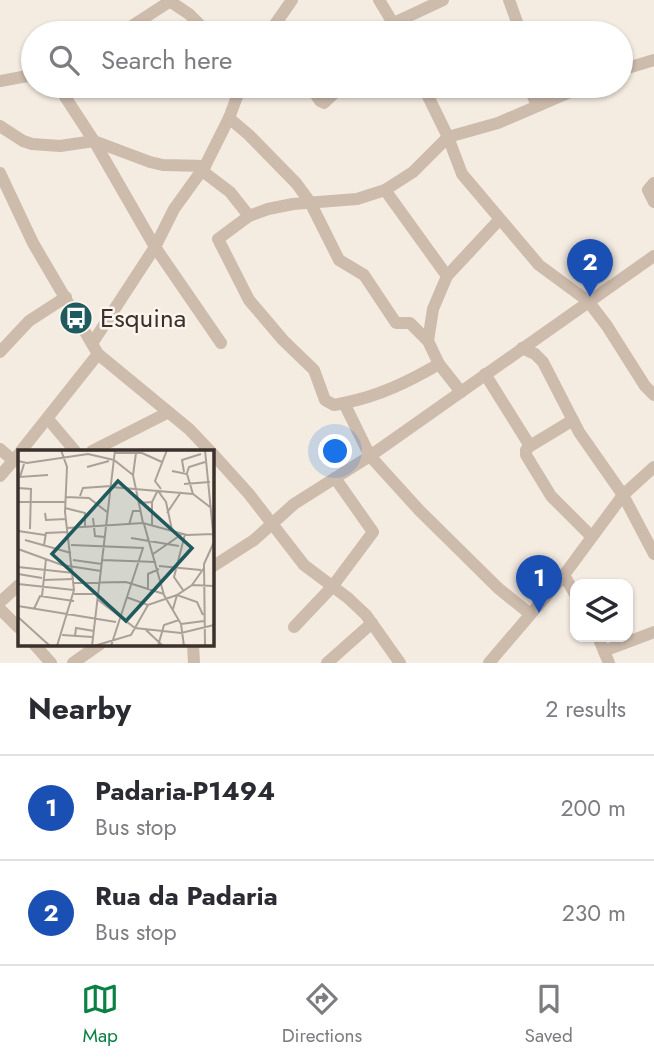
<!DOCTYPE html>
<style>
:root{--surface:#fff;--page:#f7f7f7;--text:#2b2b33;--muted:#7c7c81;--line:#e1e1e2;--accent:#0b8043}
body{margin:0;font-family:Jost,sans-serif;background:var(--page);color:var(--text)}
.controls{position:absolute;right:21px;bottom:21px;display:grid;overflow:hidden;border-radius:14px;box-shadow:0 2px 5px #0004}
.controls button{width:63px;height:63px;display:grid;place-items:center;padding:0;border:0;border-bottom:2px solid var(--line);background:var(--surface);color:var(--text);font:35px sans-serif}
.you{position:absolute;left:336px;top:452px;width:24px;height:24px;margin:-18px;border:5px solid #fff;border-radius:50%;background:#1a73e8;box-shadow:0 0 0 10px #1a73e833}
.badge{display:grid;place-items:center;width:46px;height:46px;border-radius:50%;background:var(--accent);color:#fff;font-size:23px;font-weight:700}
.pin{position:absolute;translate:-50% -58px;filter:drop-shadow(0 2px 4px #0008)}
.pin::after{content:'';position:absolute;top:37px;width:24px;height:21px;background:inherit;clip-path:polygon(0 0,100% 0,50% 100%)}
.list{margin:0;padding:0;list-style:none}
h2{display:flex;justify-content:space-between;align-items:center;height:91px;margin:0;padding:0 28px;font-size:30px}
h2 small{font-size:23px;font-weight:400;color:var(--muted)}
.list li{display:grid;grid-template-columns:46px 1fr auto;gap:21px;align-items:center;box-sizing:border-box;height:105px;padding:0 28px;border-top:2px solid var(--line)}
.list b{display:block;font-size:26px;white-space:nowrap}
.list p{margin:0;font-size:23px;white-space:nowrap;color:var(--muted)}
.list em{font-size:23px;font-style:normal;color:var(--muted)}
.icon{flex:none;width:38px;height:38px;fill:none;stroke:currentColor;stroke-width:2;stroke-linecap:round;stroke-linejoin:round}
.map{position:relative;flex:none;width:654px;height:663px;overflow:hidden}
.search{position:absolute;background:var(--surface);box-shadow:0 2px 5px #0004;left:21px;right:21px;top:21px;height:77px;display:flex;align-items:center;gap:18px;box-sizing:border-box;padding:0 24px;border-radius:38px;color:var(--muted);font-size:26px}
.sheet{height:301px;background:var(--surface)}
nav{display:flex;justify-content:space-around;align-items:center;box-sizing:border-box;height:98px;border-top:2px solid var(--line);background:var(--surface);font-size:19px;color:var(--muted)}
nav a{display:grid;justify-items:center;gap:4px}
nav .on{color:var(--accent)}
.map>svg:first-child{display:block}
.lines{fill:none;stroke-linecap:round;stroke-linejoin:round}
.minor{stroke:#cdbbac;stroke-width:12}
.labels{text-anchor:middle;stroke-width:5;stroke-linejoin:round;paint-order:stroke}
.poi-label{font-size:26px;fill:#3b302b;stroke:#fbf5ee;text-anchor:start}
.inset-road{fill:none;stroke:#aaa098;stroke-width:2}
.view{fill:#1f5a5e;fill-opacity:0.15;stroke:#1f5a5e;stroke-width:3.5}
.inset-edge{fill:none;stroke:#3b302b;stroke-width:3.5}
</style>
<div class="map">
<svg width="654" height="663" viewBox="0 0 654 663">
<rect width="100%" height="100%" fill="#f4ebe1"/>
<g class="lines">
<g class="minor">
<path d="M 168,0 L 189,14 L 208,33"/>
<path d="M 379,0 L 399,33"/>
<path d="M 509,0 L 521,33"/>
<path d="M 394,23 L 443,0"/>
<path d="M 121,33 L 172,0"/>
<path d="M 269,33 L 292,0"/>
<path d="M 621,70 L 654,60"/>
<path d="M 0,81 L 33,75"/>
<path d="M 58,86 L 94,141 L 155,247 L 221,343"/>
<path d="M 310,86 L 320,101 L 324,103 L 342,86"/>
<path d="M 423,86 L 448,137 L 462,174 L 539,265 L 588,301 L 607,326 L 645,386 L 654,395"/>
<path d="M 529,86 L 537,106"/>
<path d="M 229,118 L 249,135 L 296,183 L 310,202 L 339,260 L 364,275 L 396,323 L 410,323 L 428,341 L 439,364 L 461,392"/>
<path d="M 0,126 L 23,141 L 32,144 L 60,146 L 94,141 L 150,162 L 163,165 L 205,166"/>
<path d="M 201,170 L 230,192 L 249,216"/>
<path d="M 0,173 L 33,243 L 98,354 L 189,429 L 210,451"/>
<path d="M 654,183 L 648,190 L 654,202"/>
<path d="M 385,190 L 447,276"/>
<path d="M 428,341 L 433,309 L 447,276 L 499,220"/>
<path d="M 93,342 L 155,247 L 174,209 L 205,166 L 229,118 L 241,86"/>
<path d="M 522,348 L 535,354 L 543,362 L 579,432 L 623,495 L 654,554"/>
<path d="M 0,352 L 29,321 L 66,297"/>
<path d="M 485,374 L 530,446"/>
<path d="M 344,403 C 379,396 408,382 439,364"/>
<path d="M 48,419 L 75,451"/>
<path d="M 573,420 L 530,446 L 526,450 L 526,455 L 551,496 L 591,536"/>
<path d="M 0,449 L 14,461"/>
<path d="M 21,451 L 98,354"/>
<path d="M 92,451 L 167,413"/>
<path d="M 212,453 L 249,494 L 304,565 L 348,598 L 366,615 L 400,663"/>
<path d="M 0,476 L 19,454"/>
<path d="M 212,567 L 254,540 L 294,504 L 370,456 L 654,256"/>
<path d="M 564,575 L 575,594"/>
<path d="M 0,602 L 19,585"/>
<path d="M 0,609 L 19,628"/>
<path d="M 529,613 L 498,588 L 419,510 L 370,456 L 344,403 L 334,405 L 325,400 L 314,370 L 283,340 L 249,300 L 218,239 L 249,216 L 268,209 L 293,204 L 357,199 L 385,190 L 413,172 L 448,137 L 498,123 L 584,86"/>
<path d="M 294,627 L 332,587 L 373,532 L 335,478"/>
<path d="M 598,637 L 609,663"/>
<path d="M 34,644 L 51,663"/>
<path d="M 193,644 L 194,663"/>
<path d="M 604,651 L 654,632"/>
<path d="M 73,663 L 100,644"/>
<path d="M 327,663 L 372,623"/>
<path d="M 489,663 L 564,575 L 623,495 L 654,467"/>
</g>
</g>
<defs>
<symbol id="bus-disc" viewBox="-11 -11 22 22"><circle r="9.5" fill="#1f5a5e" stroke="#fbf5ee"/><path d="M-5-6H5V4H4V6H2V4H-2V6H-4V4H-5ZM-3.5-4V0h7V-4ZM-3.5 1.2v1.5H-2V1.2ZM2 1.2v1.5H3.5V1.2Z" fill="#fff"/></symbol>
</defs>
<g fill-rule="evenodd">
<use href="#bus-disc" x="57" y="299" width="38" height="38"/>
</g>
<g class="labels">
<g class="poi-label">
<text x="100" y="327">Esquina</text>
</g>
</g>
<g transform="translate(18 450)">
<rect width="196" height="196" fill="#f4ebe1"/>
<path class="inset-road" d="M 97,3 L 124,3 L 144,12M 0,11 L 9,13 L 70,4 L 96,10 L 115,25 L 125,73M 6,14 L 2,27 L 30,25M 69,17 L 91,11M 154,21 L 169,24 L 175,44M 166,22 L 164,10 L 183,4M 169,23 L 171,17 L 187,12M 115,25 L 118,3M 166,34 L 192,32M 93,37 L 175,44 L 192,57M 0,38 L 13,39 L 12,79M 143,39 L 137,31 L 149,0M 140,41 L 148,52 L 154,80M 62,46 L 65,38 L 93,36M 47,47 L 71,48 L 89,62M 0,52 L 47,52M 134,52 L 134,75M 121,53 L 134,52 L 140,40M 47,58 L 67,63 L 67,77M 27,63 L 28,70 L 48,69M 149,63 L 163,42M 75,68 L 77,86 L 87,87M 126,74 L 146,145 L 163,174 L 166,196M 111,75 L 115,61 L 122,61M 49,78 L 125,73 L 169,85 L 195,84M 0,81 L 27,85M 113,88 L 161,96M 7,90 L 53,103M 26,95 L 28,83 L 50,82M 53,95 L 125,98 L 93,196M 0,99 L 44,115 L 83,121M 135,104 L 164,84M 55,110 L 84,114M 84,110 L 138,112M 141,116 L 183,120M 0,117 L 56,123M 0,124 L 24,128M 25,130 L 56,129M 56,133 L 108,132 L 146,144M 0,134 L 56,140M 174,135 L 196,136M 130,139 L 130,124 L 141,119M 165,140 L 156,127 L 167,84M 56,144 L 80,144M 24,146 L 28,109M 108,147 L 130,155 L 159,145 L 174,135 L 186,118M 79,149 L 117,178 L 163,183 L 196,175M 0,156 L 98,172M 16,159 L 22,146 L 56,151M 155,159 L 159,145 L 179,152 L 185,165M 0,167 L 32,196M 163,174 L 186,171M 128,180 L 145,196M 44,185 L 74,187M 57,186 L 58,178 L 76,181M 39,196 L 56,140 L 47,62 L 49,17 L 43,0M 74,196 L 97,0M 76,196 L 113,185 L 130,155M 140,196 L 146,175 L 161,170M 187,196 L 186,114 L 196,92 L 187,0"/>
<path class="view" d="M 100,31 L 174,98 L 108,171 L 34,104 Z"/>
<rect width="196" height="196" class="inset-edge"/>
</g>
</svg>
<div class="controls">
<button><svg class="icon" aria-label="layers" viewBox="0 0 24 24"><path d="M12 4l9 5-9 5-9-5zM3 14l9 5 9-5"/></svg></button>
</div>
<div class="you"></div>
<div class="pin badge" style="left:539px;top:613px;background:#1a4fb4">1</div>
<div class="pin badge" style="left:590px;top:297px;background:#1a4fb4">2</div>
<div class="search"><svg class="icon" aria-label="search" viewBox="0 0 24 24"><circle cx="10" cy="10" r="6"/><path d="M15 15l6 6"/></svg>Search here</div>
</div>
<section class="sheet">
<h2>Nearby<small>2 results</small></h2>
<ul class="list">
<li><span class="badge" style="background:#1a4fb4">1</span><div><b>Padaria-P1494</b><p>Bus stop</p></div><em>200 m</em></li>
<li><span class="badge" style="background:#1a4fb4">2</span><div><b>Rua da Padaria</b><p>Bus stop</p></div><em>230 m</em></li>
</ul>
</section>
<nav>
<a class="on"><svg class="icon" aria-label="map" viewBox="0 0 24 24"><path d="M3 6l6-2 6 2 6-2v14l-6 2-6-2-6 2zM9 4v14M15 6v14"/></svg>Map</a>
<a><svg class="icon" aria-label="directions" viewBox="0 0 24 24"><path d="M12 3l9 9-9 9-9-9zM9 14v-3h6M13 9l2 2-2 2"/></svg>Directions</a>
<a><svg class="icon" aria-label="saved" viewBox="0 0 24 24"><path d="M7 4h10v16l-5-4-5 4z"/></svg>Saved</a>
</nav>
